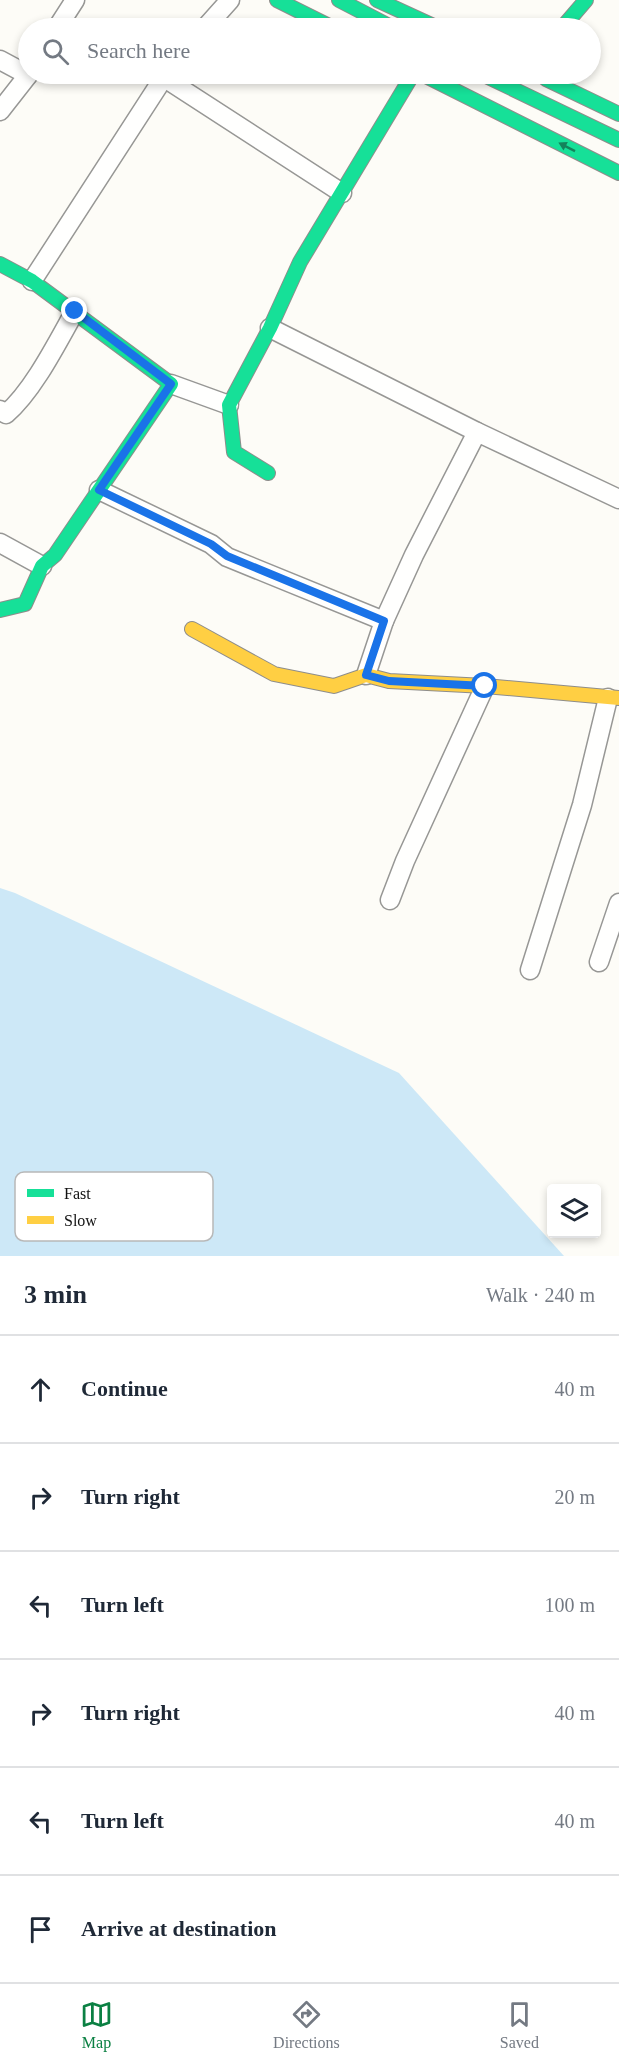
<!DOCTYPE html>
<meta charset="utf-8">
<style>
:root{--surface:#fff;--page:#f6f6f7;--text:#1f2937;--muted:#747a83;--line:#e0e1e3;--accent:#0b8043}
body{margin:0;font-family:"Times New Roman",serif;background:var(--page);color:var(--text)}
.controls{position:absolute;right:18px;bottom:18px;display:grid;overflow:hidden;border-radius:6px;box-shadow:0 3px 9px #0003}
.controls button{width:54px;height:54px;display:grid;place-items:center;padding:0;border:0;border-bottom:2px solid var(--line);background:var(--surface);color:var(--text);font:30px sans-serif}
.stop{position:absolute;width:18px;height:18px;margin:-14px;border:4px solid #1a73e8;border-radius:50%;background:#fff}
.stop.end{background:#1a73e8;border-color:#fff;box-shadow:0 2px 6px #0008}
.list{margin:0;padding:0;list-style:none}
h2{display:flex;justify-content:space-between;align-items:center;height:78px;margin:0;padding:0 24px;font-size:26px}
h2 small{font-size:20px;font-weight:400;color:var(--muted)}
.list li{display:grid;grid-template-columns:39px 1fr auto;gap:18px;align-items:center;box-sizing:border-box;height:108px;padding:0 24px;border-top:2px solid var(--line)}
.list b{display:block;font-size:22px;white-space:nowrap}
.list em{font-size:20px;font-style:normal;color:var(--muted)}
.icon{flex:none;width:33px;height:33px;fill:none;stroke:currentColor;stroke-width:2;stroke-linecap:round;stroke-linejoin:round}
.map{position:relative;flex:none;width:619px;height:1256px;overflow:hidden}
.search{position:absolute;background:var(--surface);box-shadow:0 3px 9px #0003;left:18px;right:18px;top:18px;height:66px;display:flex;align-items:center;gap:15px;box-sizing:border-box;padding:0 21px;border-radius:33px;color:var(--muted);font-size:22px}
.sheet{height:726px;background:var(--surface)}
nav{display:flex;justify-content:space-around;align-items:center;box-sizing:border-box;height:84px;border-top:2px solid var(--line);background:var(--surface);font-size:16px;color:var(--muted)}
nav a{display:grid;justify-items:center;gap:3px}
nav .on{color:var(--accent)}
.map>svg:first-child{display:block}
.water{fill:#cde8f7}
.lines{fill:none;stroke-linecap:round;stroke-linejoin:round}
.street-casing{stroke:#979795;stroke-width:21}
.fast-casing{stroke:#8e8d8b;stroke-width:16}
.slow-casing{stroke:#8e8d8b;stroke-width:16}
.street{stroke:#fffffe;stroke-width:18}
.fast{stroke:#16e098;stroke-width:14}
.slow{stroke:#ffcf43;stroke-width:14}
.oneway{fill:#14835b}
.route{stroke:#1a73e8;stroke-width:8}
.key{fill:#fff;stroke:#b8b8b8;stroke-width:1.5}
.key-label{font-size:16px;fill:#111}
</style>
<div class="map">
<svg width="619" height="1256" viewBox="0 0 619 1256">
<rect width="100%" height="100%" fill="#fdfcf7"/>
<path class="water" d="M 0,888 L 15,893 L 399,1073 L 564,1256 L 0,1256 Z"/>
<g class="lines">
<defs>
<g id="street">
<path d="M 57,28 L 75,0"/>
<path d="M 205,28 L 230,0"/>
<path d="M 0,60 L 28,75"/>
<path d="M 163,77 L 342,193"/>
<path d="M 0,111 L 29,74"/>
<path d="M 32,281 L 166,74"/>
<path d="M 270,328 L 477,432 L 619,499"/>
<path d="M 171,384 L 229,405"/>
<path d="M 0,410 L 6,414 C 33,391 57,343 75,311"/>
<path d="M 99,490 L 211,544 L 227,557 L 384,621"/>
<path d="M 0,543 L 42,566"/>
<path d="M 366,675 L 384,621 L 414,555 L 477,432"/>
<path d="M 390,900 L 405,861 L 485,686"/>
<path d="M 599,962 L 619,903"/>
<path d="M 530,970 L 582,805 L 608,698"/>
</g>
<g id="fast">
<path d="M 277,0 L 333,28"/>
<path d="M 339,0 L 393,28"/>
<path d="M 377,0 L 438,28"/>
<path d="M 562,28 L 586,0"/>
<path d="M 422,74 L 619,173"/>
<path d="M 482,74 L 619,140"/>
<path d="M 546,79 L 619,114"/>
<path d="M 0,264 L 32,281 L 171,384 L 55,555 L 42,566 L 25,604 L 0,610"/>
<path d="M 268,473 L 234,452 L 229,405 L 270,328 L 300,262 L 413,74"/>
</g>
<path id="slow" d="M 192,629 L 274,674 L 334,686 L 366,675 L 389,681 L 485,686 L 619,698"/>
</defs>
<use href="#street" class="street-casing"/>
<use href="#fast" class="fast-casing"/>
<use href="#slow" class="slow-casing"/>
<use href="#street" class="street"/>
<use href="#fast" class="fast"/>
<use href="#slow" class="slow"/>
</g>
<defs><path id="oneway-solid" d="M-6-.8H1V-3.2L6.5 0L1 3.2V.8H-6Z" transform="scale(1.5)"/></defs>
<use class="oneway" href="#oneway-solid" transform="translate(567 147) rotate(-153)"/>
<g class="lines">
<path class="route" d="M 75,311 L 171,384 L 99,490 L 211,544 L 227,556 L 384,621 L 366,675 L 389,681 L 485,686"/>
</g>
<rect x="15" y="1172" width="198" height="69" rx="9" class="key"/>
<rect x="27" y="1189" width="27" height="8" fill="#16e098"/>
<rect x="27" y="1216" width="27" height="8" fill="#ffcf43"/>
<g class="key-label">
<text x="64" y="1199">Fast</text>
<text x="64" y="1226">Slow</text>
</g>
</svg>
<div class="controls">
<button><svg class="icon" aria-label="layers" viewBox="0 0 24 24"><path d="M12 4l9 5-9 5-9-5zM3 14l9 5 9-5"/></svg></button>
</div>
<div class="stop" style="left:485px;top:686px"></div>
<div class="stop end" style="left:75px;top:311px"></div>
<div class="search"><svg class="icon" aria-label="search" viewBox="0 0 24 24"><circle cx="10" cy="10" r="6"/><path d="M15 15l6 6"/></svg>Search here</div>
</div>
<section class="sheet">
<h2>3 min<small>Walk · 240 m</small></h2>
<ul class="list">
<li><svg class="icon" aria-label="ahead" viewBox="0 0 24 24"><path d="M12 20V5M6 11l6-6 6 6"/></svg><div><b>Continue</b></div><em>40 m</em></li>
<li><svg class="icon" aria-label="right" viewBox="0 0 24 24"><path d="M7 20v-9h11M14 6l5 5-5 5"/></svg><div><b>Turn right</b></div><em>20 m</em></li>
<li><svg class="icon" aria-label="left" viewBox="0 0 24 24"><path d="M17 20v-9H6M10 6l-5 5 5 5"/></svg><div><b>Turn left</b></div><em>100 m</em></li>
<li><svg class="icon" aria-label="right" viewBox="0 0 24 24"><path d="M7 20v-9h11M14 6l5 5-5 5"/></svg><div><b>Turn right</b></div><em>40 m</em></li>
<li><svg class="icon" aria-label="left" viewBox="0 0 24 24"><path d="M17 20v-9H6M10 6l-5 5 5 5"/></svg><div><b>Turn left</b></div><em>40 m</em></li>
<li><svg class="icon" aria-label="arrive" viewBox="0 0 24 24"><path d="M6 21V4h12l-3 4 3 4H6"/></svg><div><b>Arrive at destination</b></div></li>
</ul>
</section>
<nav>
<a class="on"><svg class="icon" aria-label="map" viewBox="0 0 24 24"><path d="M3 6l6-2 6 2 6-2v14l-6 2-6-2-6 2zM9 4v14M15 6v14"/></svg>Map</a>
<a><svg class="icon" aria-label="directions" viewBox="0 0 24 24"><path d="M12 3l9 9-9 9-9-9zM9 14v-3h6M13 9l2 2-2 2"/></svg>Directions</a>
<a><svg class="icon" aria-label="saved" viewBox="0 0 24 24"><path d="M7 4h10v16l-5-4-5 4z"/></svg>Saved</a>
</nav>
